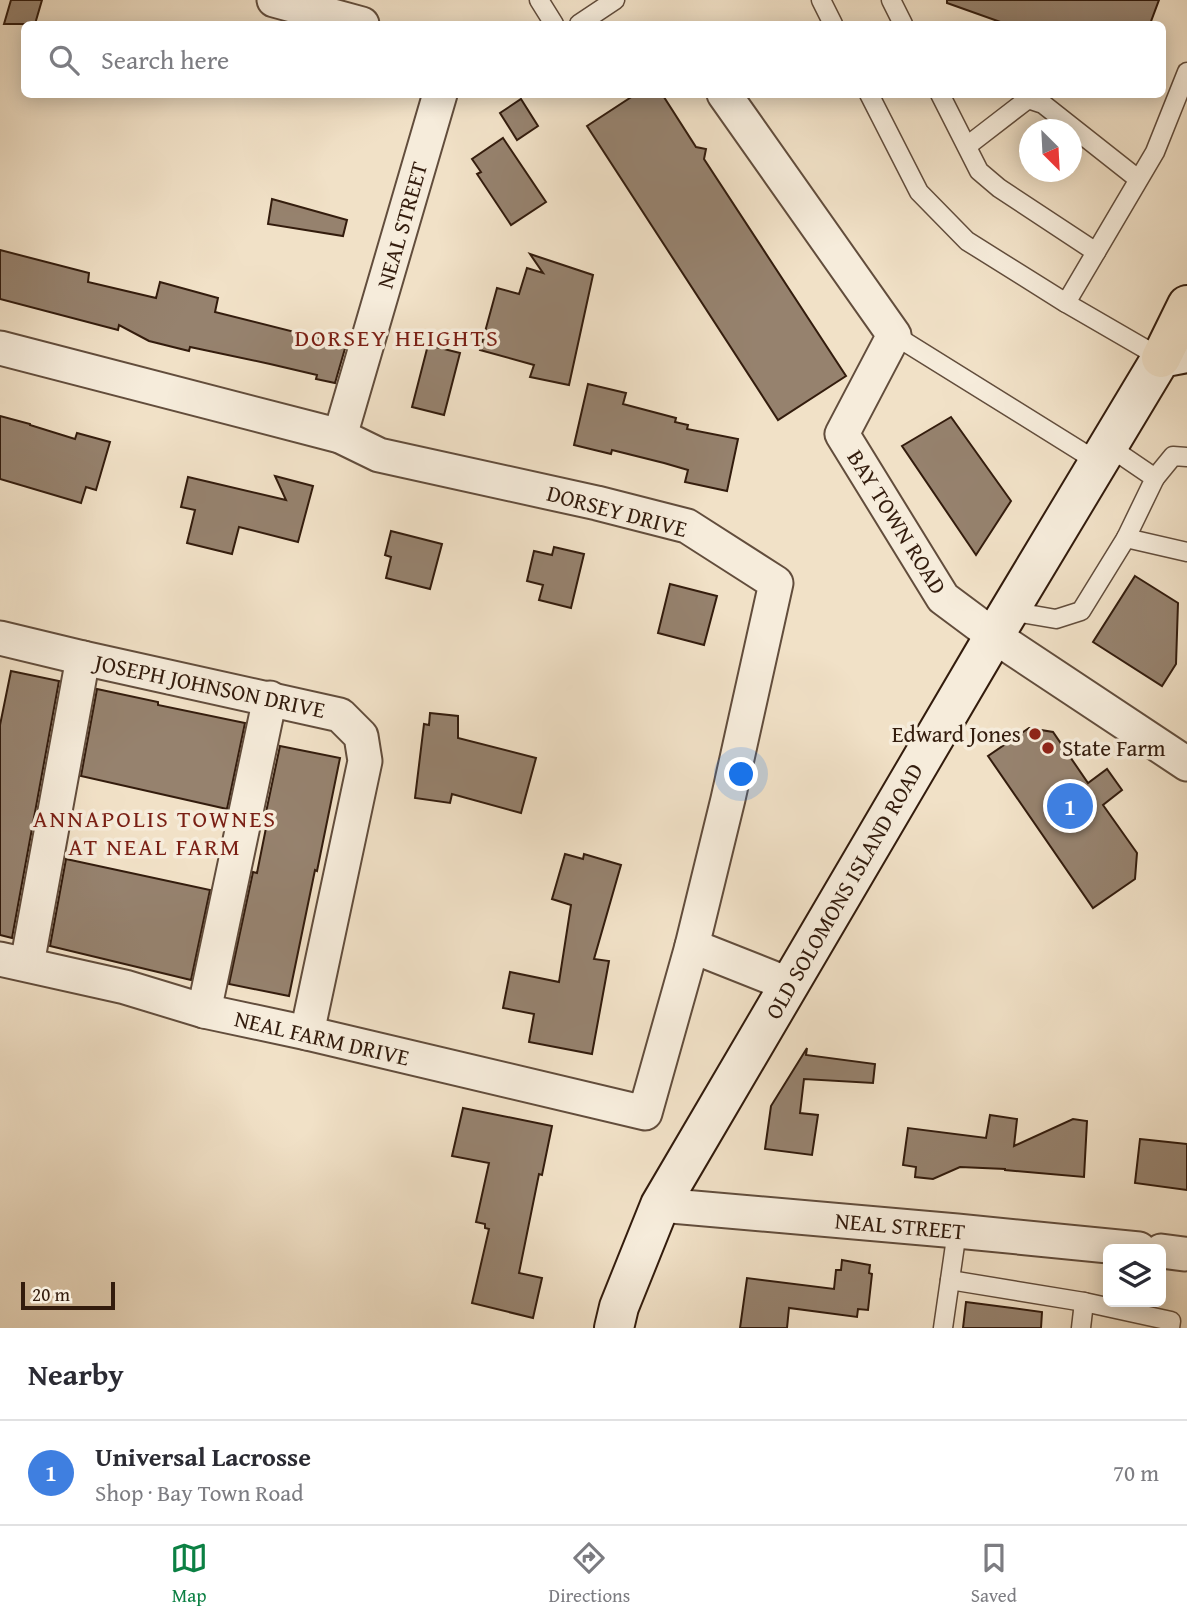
<!DOCTYPE html>
<meta charset="utf-8">
<style>
:root{--surface:#fff;--page:#f7f7f7;--text:#2b2b33;--muted:#7c7c81;--line:#e1e1e2;--accent:#0b8043}
body{margin:0;font-family:"Gentium Book Plus",serif;background:var(--page);color:var(--text)}
.controls{position:absolute;right:21px;bottom:21px;display:grid;overflow:hidden;border-radius:10px;box-shadow:0 4px 18px #0003}
.controls button{width:63px;height:63px;display:grid;place-items:center;padding:0;border:0;border-bottom:2px solid var(--line);background:var(--surface);color:var(--text);font:35px sans-serif}
.compass{position:absolute;left:1019px;top:119px;width:63px;height:63px;border-radius:50%;background:var(--surface);box-shadow:0 4px 18px #0003;rotate:156deg}
.scale{position:absolute;left:21px;bottom:18px;width:94px;box-sizing:border-box;padding-left:7px;border:4px solid #331c0d;border-top:0;font-size:19px;line-height:24px;white-space:nowrap;color:#331c0d;-webkit-text-stroke:5px #f6ecdb;paint-order:stroke}
.you{position:absolute;left:742px;top:775px;width:24px;height:24px;margin:-18px;border:5px solid #fff;border-radius:50%;background:#1a73e8;box-shadow:0 0 0 10px #1a73e833}
.badge{display:grid;place-items:center;width:46px;height:46px;border-radius:50%;background:var(--accent);color:#fff;font-size:23px;font-weight:700}
.pin{position:absolute;translate:-50% -50%;border:4px solid #fff;box-shadow:0 2px 7px #0006}
.list{margin:0;padding:0;list-style:none}
h2{display:flex;justify-content:space-between;align-items:center;height:91px;margin:0;padding:0 28px;font-size:30px}
h2 small{font-size:23px;font-weight:400;color:var(--muted)}
.list li{display:grid;grid-template-columns:46px 1fr auto;gap:21px;align-items:center;box-sizing:border-box;height:105px;padding:0 28px;border-top:2px solid var(--line)}
.list b{display:block;font-size:26px;white-space:nowrap}
.list p{margin:0;font-size:23px;white-space:nowrap;color:var(--muted)}
.list em{font-size:23px;font-style:normal;color:var(--muted)}
.icon{flex:none;width:38px;height:38px;fill:none;stroke:currentColor;stroke-width:2;stroke-linecap:round;stroke-linejoin:round}
.map{position:relative;flex:none;width:1187px;height:1328px;overflow:hidden}
.search{position:absolute;background:var(--surface);box-shadow:0 4px 18px #0003;left:21px;right:21px;top:21px;height:77px;display:flex;align-items:center;gap:18px;box-sizing:border-box;padding:0 24px;border-radius:10px;color:var(--muted);font-size:26px}
.sheet{height:196px;background:var(--surface)}
nav{display:flex;justify-content:space-around;align-items:center;box-sizing:border-box;height:98px;border-top:2px solid var(--line);background:var(--surface);font-size:19px;color:var(--muted)}
nav a{display:grid;justify-items:center;gap:4px}
nav .on{color:var(--accent)}
.map>svg:first-child{display:block}
.building{fill:#96826e;stroke:#331c0d;stroke-width:2}
.lines{fill:none;stroke-linecap:round;stroke-linejoin:round}
.service-casing{stroke:#624d3c;stroke-width:21}
.minor-casing{stroke:#624d3c;stroke-width:37}
.secondary-casing{stroke:#331c0d;stroke-width:42}
.trunk-casing{stroke:#331c0d;stroke-width:42}
.service{stroke:#f6ecdb;stroke-width:18}
.minor{stroke:#f6ecdb;stroke-width:33}
.secondary{stroke:#f6ecdb;stroke-width:38}
.trunk{stroke:#f1e1c7;stroke-width:38}
.poi-dot{fill:#8f2418;stroke:#f6ecdb;stroke-width:2.5}
.labels{text-anchor:middle;stroke-width:7;stroke-linejoin:round;paint-order:stroke}
.street-label{font-size:23px;fill:#331c0d;stroke:#f6ecdb}
.poi-label{font-size:23px;fill:#331c0d;stroke:#f6ecdb;text-anchor:end}
.neighbourhood-label{font-size:24px;letter-spacing:2px;fill:#7a1f14;stroke:#f6ecdb}
</style>
<div class="map">
<svg width="1187" height="1328" viewBox="0 0 1187 1328">
<rect width="100%" height="100%" fill="#f1e1c7"/>
<filter id="stains"><feTurbulence type="fractalNoise" baseFrequency=".00286" numOctaves="4"/><feColorMatrix values="0 0 0 0 .2 0 0 0 0 .09 0 0 0 0 .02 0 0 0 .5 -.17"/></filter>
<radialGradient id="worn" r=".72"><stop offset=".6" stop-color="#630" stop-opacity="0"/><stop offset="1" stop-color="#630" stop-opacity=".3"/></radialGradient>
<g class="building">
<path d="M 11,0 L 42,0 L 35,24 L 4,24 Z"/>
<path d="M 947,0 L 1159,0 L 1150,24 L 1006,24 L 947,3 Z"/>
<path d="M 636,94 L 662,94 L 696,147 L 706,149 L 704,159 L 846,376 L 778,420 L 587,126 Z"/>
<path d="M 521,99 L 538,126 L 517,140 L 500,113 Z"/>
<path d="M 503,138 L 546,202 L 511,225 L 477,174 L 481,172 L 472,159 Z"/>
<path d="M 272,199 L 347,220 L 343,236 L 268,224 Z"/>
<path d="M 0,250 L 89,273 L 88,282 L 156,298 L 160,282 L 218,298 L 215,312 L 346,345 L 335,383 L 316,379 L 317,375 L 270,364 L 190,347 L 189,351 L 149,341 L 119,325 L 118,330 L 0,299 Z"/>
<path d="M 530,254 L 593,275 L 569,385 L 530,377 L 534,365 L 480,350 L 497,288 L 519,294 L 527,268 L 543,273 Z"/>
<path d="M 428,345 L 460,353 L 444,415 L 412,407 Z"/>
<path d="M 588,384 L 626,393 L 623,404 L 676,418 L 675,422 L 688,425 L 687,429 L 738,439 L 727,491 L 685,482 L 688,470 L 664,463 L 612,450 L 611,454 L 574,445 Z"/>
<path d="M 0,416 L 30,424 L 30,425 L 75,439 L 77,433 L 110,442 L 96,490 L 86,487 L 81,503 L 0,479 Z"/>
<path d="M 951,417 L 1011,501 L 976,555 L 902,446 Z"/>
<path d="M 275,476 L 313,486 L 298,542 L 239,527 L 232,554 L 187,543 L 195,510 L 181,507 L 188,477 L 286,500 Z"/>
<path d="M 391,531 L 442,544 L 430,589 L 386,578 L 391,557 L 385,555 Z"/>
<path d="M 554,547 L 584,554 L 571,608 L 539,600 L 543,585 L 527,581 L 534,551 L 552,555 Z"/>
<path d="M 1135,576 L 1178,603 L 1176,664 L 1162,686 L 1093,642 Z"/>
<path d="M 670,584 L 717,596 L 704,645 L 658,633 Z"/>
<path d="M 11,671 L 59,681 L 12,938 L 0,935 L 0,725 Z"/>
<path d="M 97,689 L 158,702 L 158,705 L 245,723 L 227,809 L 81,776 Z"/>
<path d="M 430,713 L 458,716 L 458,738 L 536,758 L 521,813 L 452,794 L 450,803 L 415,798 L 424,724 L 429,725 Z"/>
<path d="M 1029,728 L 1053,732 L 1088,783 L 1107,769 L 1122,790 L 1103,805 L 1137,853 L 1135,879 L 1093,908 L 988,756 Z"/>
<path d="M 280,746 L 340,758 L 317,871 L 315,870 L 289,996 L 229,984 L 253,872 L 257,873 L 268,818 L 265,817 Z"/>
<path d="M 565,854 L 583,859 L 584,854 L 621,865 L 594,959 L 609,961 L 592,1054 L 529,1042 L 534,1014 L 503,1008 L 510,972 L 559,982 L 571,905 L 552,899 Z"/>
<path d="M 66,859 L 210,890 L 191,980 L 50,946 Z"/>
<path d="M 807,1048 L 806,1055 L 875,1064 L 873,1083 L 804,1079 L 800,1113 L 818,1115 L 812,1155 L 765,1149 L 771,1106 Z"/>
<path d="M 463,1108 L 552,1126 L 542,1175 L 539,1174 L 519,1273 L 542,1278 L 533,1318 L 472,1303 L 489,1229 L 485,1228 L 485,1224 L 476,1222 L 489,1163 L 452,1156 Z"/>
<path d="M 990,1115 L 1017,1119 L 1014,1146 L 1073,1119 L 1087,1121 L 1084,1177 L 1005,1170 L 1005,1169 L 960,1167 L 933,1179 L 915,1177 L 916,1167 L 903,1165 L 908,1128 L 986,1138 Z"/>
<path d="M 1140,1139 L 1187,1144 L 1187,1190 L 1135,1183 Z"/>
<path d="M 842,1260 L 870,1265 L 869,1273 L 872,1274 L 868,1310 L 858,1309 L 857,1317 L 789,1308 L 787,1328 L 740,1328 L 747,1278 L 834,1289 L 836,1270 L 841,1270 Z"/>
<path d="M 966,1302 L 1042,1312 L 1041,1328 L 963,1328 Z"/>
</g>
<g class="lines">
<defs>
<g id="service">
<path d="M 539,0 L 554,24"/>
<path d="M 821,0 L 833,24"/>
<path d="M 891,0 L 903,24"/>
<path d="M 579,24 L 615,0"/>
<path d="M 869,94 L 919,192 L 967,241 L 1066,303 L 1161,358"/>
<path d="M 940,94 L 979,171 L 999,188 L 1096,252"/>
<path d="M 967,146 L 1028,99 L 1043,104 L 1138,179"/>
<path d="M 1066,303 L 1155,152 L 1187,72"/>
<path d="M 894,335 L 1098,462"/>
<path d="M 1155,478 L 1173,456 L 1187,457"/>
<path d="M 1126,538 L 1187,552"/>
<path d="M 1009,611 L 1056,619 L 1081,611 L 1126,538 L 1155,478 L 1108,446"/>
<path d="M 950,1280 L 1084,1302 L 1171,1321 L 1170,1328"/>
<path d="M 943,1328 L 957,1231"/>
<path d="M 1081,1328 L 1084,1302"/>
</g>
<g id="minor">
<path d="M 274,0 L 362,24"/>
<path d="M 724,94 L 894,335 L 842,434 L 943,598 L 994,636 L 1187,764"/>
<path d="M 0,348 L 340,436 L 379,455 L 597,503 L 687,526 L 776,583 L 728,799 L 692,946 L 645,1113 L 307,1033 L 204,1011 L 125,987 L 0,959"/>
<path d="M 340,436 L 440,94"/>
<path d="M 0,638 L 83,658 L 340,715 L 361,736 L 365,761 L 307,1033"/>
<path d="M 692,946 L 788,984"/>
<path d="M 27,964 L 83,658"/>
<path d="M 204,1011 L 270,698"/>
<path d="M 660,1205 L 957,1231 L 1139,1249"/>
<path d="M 1161,1251 L 1184,1254"/>
</g>
<path id="secondary" d="M 614,1328 L 619,1307 L 660,1205 L 994,636 L 1161,358 L 1187,353"/>
<path id="trunk" d="M 1161,358 L 1187,305"/>
</defs>
<use href="#service" class="service-casing"/>
<use href="#minor" class="minor-casing"/>
<use href="#secondary" class="secondary-casing"/>
<use href="#trunk" class="trunk-casing"/>
<use href="#service" class="service"/>
<use href="#minor" class="minor"/>
<use href="#secondary" class="secondary"/>
<use href="#trunk" class="trunk"/>
</g>
<g class="poi-dot">
<circle cx="1035" cy="734" r="7"/>
<circle cx="1048" cy="748" r="7"/>
</g>
<g class="labels">
<g class="street-label">
<text transform="translate(402 225) rotate(-74)" y="8">NEAL STREET</text>
<text transform="translate(617 511) rotate(15)" y="8">DORSEY DRIVE</text>
<text transform="translate(897 522) rotate(58)" y="8">BAY TOWN ROAD</text>
<text transform="translate(210 686) rotate(12)" y="8">JOSEPH JOHNSON DRIVE</text>
<text transform="translate(844 891) rotate(-60)" y="8">OLD SOLOMONS ISLAND ROAD</text>
<text transform="translate(322 1038) rotate(13)" y="8">NEAL FARM DRIVE</text>
<text transform="translate(900 1226) rotate(5)" y="8">NEAL STREET</text>
</g>
<g class="poi-label">
<text x="1021" y="742">Edward Jones</text>
<text x="1062" y="756" text-anchor="start">State Farm</text>
</g>
<g class="neighbourhood-label">
<text x="397" y="346">DORSEY HEIGHTS</text>
<text x="155" y="827">ANNAPOLIS TOWNES<tspan x="155" dy="28">AT NEAL FARM</tspan></text>
</g>
</g>
<rect width="100%" height="100%" filter="url(#stains)"/>
<rect width="100%" height="100%" fill="url(#worn)"/>
</svg>
<div class="controls">
<button><svg class="icon" aria-label="layers" viewBox="0 0 24 24"><path d="M12 4l9 5-9 5-9-5zM3 14l9 5 9-5"/></svg></button>
</div>
<svg class="compass" viewBox="-18 -18 36 36"><path d="M0-13l5 13h-10z" fill="#e53935"/><path d="M0 13l5-13h-10z" fill="#7c7c81"/></svg>
<div class="scale">20 m</div>
<div class="you"></div>
<div class="pin badge" style="left:1070px;top:806px;background:#3f7fe0">1</div>
<div class="search"><svg class="icon" aria-label="search" viewBox="0 0 24 24"><circle cx="10" cy="10" r="6"/><path d="M15 15l6 6"/></svg>Search here</div>
</div>
<section class="sheet">
<h2>Nearby<small></small></h2>
<ul class="list">
<li><span class="badge" style="background:#3f7fe0">1</span><div><b>Universal Lacrosse</b><p>Shop · Bay Town Road</p></div><em>70 m</em></li>
</ul>
</section>
<nav>
<a class="on"><svg class="icon" aria-label="map" viewBox="0 0 24 24"><path d="M3 6l6-2 6 2 6-2v14l-6 2-6-2-6 2zM9 4v14M15 6v14"/></svg>Map</a>
<a><svg class="icon" aria-label="directions" viewBox="0 0 24 24"><path d="M12 3l9 9-9 9-9-9zM9 14v-3h6M13 9l2 2-2 2"/></svg>Directions</a>
<a><svg class="icon" aria-label="saved" viewBox="0 0 24 24"><path d="M7 4h10v16l-5-4-5 4z"/></svg>Saved</a>
</nav>
